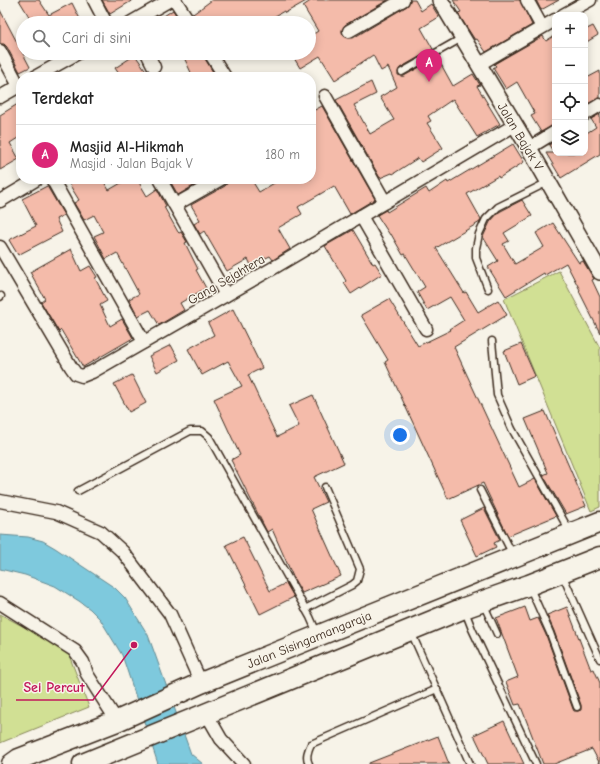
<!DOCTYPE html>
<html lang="id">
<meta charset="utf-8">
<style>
:root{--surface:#fff;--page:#f2f2f2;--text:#222;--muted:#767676;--line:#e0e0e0;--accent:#db2777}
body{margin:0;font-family:"Comic Neue",sans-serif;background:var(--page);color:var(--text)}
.controls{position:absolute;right:12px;top:12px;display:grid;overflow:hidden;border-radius:8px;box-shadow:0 2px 10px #0003}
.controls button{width:36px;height:36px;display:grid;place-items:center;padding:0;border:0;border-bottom:1px solid var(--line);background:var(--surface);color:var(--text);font:20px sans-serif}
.you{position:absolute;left:400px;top:435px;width:14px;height:14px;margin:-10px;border:3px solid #fff;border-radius:50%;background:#1a73e8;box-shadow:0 0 0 6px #1a73e833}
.badge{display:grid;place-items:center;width:26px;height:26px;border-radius:50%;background:var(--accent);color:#fff;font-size:13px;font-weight:700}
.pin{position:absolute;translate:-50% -33px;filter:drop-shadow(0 1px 2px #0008)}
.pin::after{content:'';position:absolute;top:21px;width:14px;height:12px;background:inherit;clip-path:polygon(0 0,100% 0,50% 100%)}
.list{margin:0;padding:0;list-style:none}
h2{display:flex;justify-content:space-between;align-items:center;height:52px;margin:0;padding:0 16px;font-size:17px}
h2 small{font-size:13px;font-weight:400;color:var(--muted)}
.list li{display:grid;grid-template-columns:26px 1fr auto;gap:12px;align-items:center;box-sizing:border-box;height:60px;padding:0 16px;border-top:1px solid var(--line)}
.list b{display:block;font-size:15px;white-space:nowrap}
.list p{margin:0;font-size:13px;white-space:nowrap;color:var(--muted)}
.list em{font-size:13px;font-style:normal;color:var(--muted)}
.icon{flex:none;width:22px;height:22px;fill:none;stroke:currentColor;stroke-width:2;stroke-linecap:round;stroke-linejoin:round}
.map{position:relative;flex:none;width:600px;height:764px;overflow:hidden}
.search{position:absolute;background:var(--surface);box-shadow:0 2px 10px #0003;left:16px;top:16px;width:300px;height:44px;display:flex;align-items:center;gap:10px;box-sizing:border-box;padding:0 14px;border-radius:22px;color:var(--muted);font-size:15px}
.panel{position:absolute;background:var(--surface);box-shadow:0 2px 10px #0003;left:16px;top:72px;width:300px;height:112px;border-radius:16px}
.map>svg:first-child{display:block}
.green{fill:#d1e094;stroke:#868559}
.water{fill:#7ec9dd;stroke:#638991}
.building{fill:#f4bbaa;stroke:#3b2a1e}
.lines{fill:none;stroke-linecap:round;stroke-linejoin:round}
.service-casing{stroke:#3b2a1e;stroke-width:9}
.minor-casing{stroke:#3b2a1e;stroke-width:15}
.tertiary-casing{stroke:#3b2a1e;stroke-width:18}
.trunk-casing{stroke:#3b2a1e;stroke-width:23}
.service{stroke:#f7f3e8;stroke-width:6}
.minor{stroke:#f7f3e8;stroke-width:12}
.tertiary{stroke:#f7f3e8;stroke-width:15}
.trunk{stroke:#f7f3e8;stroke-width:20}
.labels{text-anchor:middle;stroke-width:3;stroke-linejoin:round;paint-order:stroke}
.street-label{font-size:13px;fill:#3b2a1e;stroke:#f7f3e8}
.leader{fill:none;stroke:#c2185b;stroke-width:1.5}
.callout-dot{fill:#c2185b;stroke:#f7f3e8;stroke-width:1.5}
.callout-label{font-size:14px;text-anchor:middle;font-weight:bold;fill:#c2185b;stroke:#f7f3e8;stroke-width:3;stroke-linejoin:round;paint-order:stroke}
</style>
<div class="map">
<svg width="600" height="764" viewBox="0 0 600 764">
<rect width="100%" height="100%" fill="#f7f3e8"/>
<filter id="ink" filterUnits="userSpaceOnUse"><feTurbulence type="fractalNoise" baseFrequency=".025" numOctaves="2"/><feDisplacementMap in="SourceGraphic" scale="8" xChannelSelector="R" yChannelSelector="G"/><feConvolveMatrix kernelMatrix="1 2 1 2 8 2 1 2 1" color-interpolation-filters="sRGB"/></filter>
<g filter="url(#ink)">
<g class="green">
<path d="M 559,271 L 600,348 L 600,507 L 591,511 L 504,299 Z"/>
<path d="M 0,614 L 67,650 L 89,707 L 0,743 Z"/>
</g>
<path class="water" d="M 0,535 L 28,537 L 43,541 L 55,548 L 115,588 L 125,598 L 148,635 L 191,754 L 203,764 L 158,764 L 122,655 L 100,619 L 90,609 L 79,601 L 55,586 L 25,575 L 0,569 Z"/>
<g class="building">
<path d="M 19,0 L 39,0 L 49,15 L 72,3 L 82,23 L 33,23 Z"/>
<path d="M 102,0 L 133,0 L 110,14 Z"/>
<path d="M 212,0 L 308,0 L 285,13 L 284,11 L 263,23 L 197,23 L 193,14 Z"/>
<path d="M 312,0 L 388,0 L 345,25 L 342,31 L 343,35 L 349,38 L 353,38 L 407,6 L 410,0 L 415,0 L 421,11 L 431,4 L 439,17 L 421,28 L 433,49 L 400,68 L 398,72 L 398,75 L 402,76 L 404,76 L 437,57 L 453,86 L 473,74 L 480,85 L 477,86 L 500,124 L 477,137 L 453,99 L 428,116 L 431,121 L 427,123 L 443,148 L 421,162 L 418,158 L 393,174 L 392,173 L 380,178 L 336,100 L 371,82 L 376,94 L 354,105 L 370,134 L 394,120 L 380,97 L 397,87 L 388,67 L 381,71 L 373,55 L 335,80 L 320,56 L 300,68 L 291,53 L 309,53 L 309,42 L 314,39 L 312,35 L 318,31 L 303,6 Z"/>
<path d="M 453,0 L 520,0 L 532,25 L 486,52 L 477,39 L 475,40 L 464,23 L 458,13 L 461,12 Z"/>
<path d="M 536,0 L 559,0 L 541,10 Z"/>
<path d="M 0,10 L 30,67 L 20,72 L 7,47 L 4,44 L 0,44 Z"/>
<path d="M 173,10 L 181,23 L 153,23 Z"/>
<path d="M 593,26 L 598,35 L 585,43 L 585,30 Z"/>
<path d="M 555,35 L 555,125 L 541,132 L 531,116 L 535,114 L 517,82 L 506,89 L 493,68 L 496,66 L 494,64 L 543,36 L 546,41 Z"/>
<path d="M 182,53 L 203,53 L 204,57 L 216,77 L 193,77 Z"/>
<path d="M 135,55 L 147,72 L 140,77 L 121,77 L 115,68 Z"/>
<path d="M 600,71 L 600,98 L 585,105 L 585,79 Z"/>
<path d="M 21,102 L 21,136 L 10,143 L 19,159 L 0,170 L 0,115 Z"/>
<path d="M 322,106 L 375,199 L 350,214 L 334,186 L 298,207 L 302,214 L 278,228 L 290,249 L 273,260 L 270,256 L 251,265 L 248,259 L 227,271 L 204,231 L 200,234 L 194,224 L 200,220 L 191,205 L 225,186 L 230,179 L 251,179 L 259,192 L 281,179 L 311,179 L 311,112 Z"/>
<path d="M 600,114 L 600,154 L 561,178 L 546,153 L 554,153 L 549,145 L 555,141 L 555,153 L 585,153 L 585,134 L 596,127 L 591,119 Z"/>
<path d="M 513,144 L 524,162 L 499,178 L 498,176 L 467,194 L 481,219 L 480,222 L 436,248 L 464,293 L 466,292 L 478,312 L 498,300 L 507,315 L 454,347 L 519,487 L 535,479 L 556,516 L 508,536 L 483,483 L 448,499 L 385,362 L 388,360 L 361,315 L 389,299 L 418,346 L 451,330 L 450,329 L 464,320 L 450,297 L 427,310 L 417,292 L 425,287 L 405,254 L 403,255 L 391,234 L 390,235 L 377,215 L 386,210 L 387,212 L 426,188 L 429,193 L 447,181 L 448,183 Z"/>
<path d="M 66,179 L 102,179 L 109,190 L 128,179 L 137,179 L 147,196 L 157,189 L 166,206 L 164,207 L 178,232 L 179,233 L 181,232 L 187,242 L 185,243 L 198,269 L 196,270 L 206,288 L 180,303 L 184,310 L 159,325 L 150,310 L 138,316 L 129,299 L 139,294 L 117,253 L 106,259 L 94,236 L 103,232 L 94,215 L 84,220 L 74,203 L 79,200 Z"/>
<path d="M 174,179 L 198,179 L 200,182 L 178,195 L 170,181 Z"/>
<path d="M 47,186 L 64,215 L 56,219 L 62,232 L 18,255 L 9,240 L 36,226 L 22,199 Z"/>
<path d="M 522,200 L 532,216 L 504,233 L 509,241 L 503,244 L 515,264 L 544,247 L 536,233 L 553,223 L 579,263 L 583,261 L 594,279 L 592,280 L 600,297 L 600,333 L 579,291 L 580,290 L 566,263 L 545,275 L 544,273 L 506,296 L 488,267 L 498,261 L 483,237 L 490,222 L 499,212 Z"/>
<path d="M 353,230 L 373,264 L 375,263 L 382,274 L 351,294 L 344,283 L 346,281 L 325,246 Z"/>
<path d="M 71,249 L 81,271 L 90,266 L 97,277 L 95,278 L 107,301 L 100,305 L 110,326 L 122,319 L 133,338 L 83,367 L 61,330 L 59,332 L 41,302 L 45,299 L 30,272 Z"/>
<path d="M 233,309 L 262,368 L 248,375 L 277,437 L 299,426 L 289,406 L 313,395 L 344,463 L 314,477 L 326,502 L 311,509 L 341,576 L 302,593 L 294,579 L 272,529 L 267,532 L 231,460 L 240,455 L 214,399 L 242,386 L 228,361 L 202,375 L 188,349 L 214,335 L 208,323 Z"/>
<path d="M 521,344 L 535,376 L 517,384 L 504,351 Z"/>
<path d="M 171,345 L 179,360 L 157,372 L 149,356 Z"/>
<path d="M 132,375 L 146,403 L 129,412 L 114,384 Z"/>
<path d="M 545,411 L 586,506 L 566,514 L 543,475 L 548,473 L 525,419 Z"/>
<path d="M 484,508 L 500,540 L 494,543 L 496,547 L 477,556 L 460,520 Z"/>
<path d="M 243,537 L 270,591 L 286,583 L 294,597 L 260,614 L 226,545 Z"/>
<path d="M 525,607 L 530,621 L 538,618 L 546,635 L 573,709 L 574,711 L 578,711 L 581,710 L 581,705 L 554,631 L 547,615 L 567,607 L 591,670 L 594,669 L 600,683 L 600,764 L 592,749 L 554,764 L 543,764 L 520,704 L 515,705 L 506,682 L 518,677 L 496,618 Z"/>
<path d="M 504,721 L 524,764 L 488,764 L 474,735 Z"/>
<path d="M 438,736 L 449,764 L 369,764 L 369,763 Z"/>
</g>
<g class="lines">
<defs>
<g id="service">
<path d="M 402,72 L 462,38"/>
<path d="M 488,289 L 476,258 L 476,248 L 479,234 L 486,219 L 498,207 L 548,182"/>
<path d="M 0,297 L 1,296"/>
<path d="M 492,341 L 497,395 L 512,429 L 570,532"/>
<path d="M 480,490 L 513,555"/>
<path d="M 78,491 L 190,431 L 202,431 L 209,437 L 310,617 L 317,633"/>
<path d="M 562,574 L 600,659"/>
<path d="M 530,588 L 550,633 L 577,707"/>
<path d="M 483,603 L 497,634"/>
<path d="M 305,609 L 352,585 L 357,581 L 360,569 L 325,487"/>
<path d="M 465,611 L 472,629 L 536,764"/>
<path d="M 411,632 L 470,764"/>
<path d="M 309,764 C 305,757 308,750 311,744 L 437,689"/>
</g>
<g id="minor">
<path d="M 94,0 L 106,23"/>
<path d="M 175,0 L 190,23"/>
<path d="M 527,0 L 542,27"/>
<path d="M 563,15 L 590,0"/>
<path d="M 130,23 L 170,0"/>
<path d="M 349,31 L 403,0"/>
<path d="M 0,51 L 19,86"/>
<path d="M 147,53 L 154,67"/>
<path d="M 210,53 L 225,77"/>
<path d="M 478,65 L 555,20"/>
<path d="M 35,77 L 78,53"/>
<path d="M 325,96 L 385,202"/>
<path d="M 0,97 L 21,85"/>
<path d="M 585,114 L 600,105"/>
<path d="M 529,148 L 555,132"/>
<path d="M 52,179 L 144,342"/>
<path d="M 160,179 L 226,295"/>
<path d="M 0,201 L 37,179"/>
<path d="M 175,205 L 221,179"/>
<path d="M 361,216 L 426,329"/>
<path d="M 0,247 L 71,367 L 76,374 L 82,376 L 92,372 L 275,267 L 515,125"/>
<path d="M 0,501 L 56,512 L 101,532 L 123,552 L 170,614 L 201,683"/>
<path d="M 0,603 L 75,651 L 83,662 L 87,674 L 117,721"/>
<path d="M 206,713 L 221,739 L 244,764"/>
</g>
<path id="tertiary" d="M 440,0 L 529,148 L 600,272"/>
<g id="trunk">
<path d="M 12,764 L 19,759 L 117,721 L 201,683 L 600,522"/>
<path d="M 83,764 L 464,608 L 529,585 L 600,557"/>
</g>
</defs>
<use href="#service" class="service-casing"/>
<use href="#minor" class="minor-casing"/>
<use href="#tertiary" class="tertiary-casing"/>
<use href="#trunk" class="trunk-casing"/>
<use href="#service" class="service"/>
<use href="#minor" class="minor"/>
<use href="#tertiary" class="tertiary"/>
<use href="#trunk" class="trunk"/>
</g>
</g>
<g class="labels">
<g class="street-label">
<text transform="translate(521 136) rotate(59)" y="5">Jalan Bajak V</text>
<text transform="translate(226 279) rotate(-30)" y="5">Gang Sejahtera</text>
<text transform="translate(309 639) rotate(-22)" y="5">Jalan Sisingamangaraja</text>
</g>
</g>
<path class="leader" d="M134 645L93 700H16"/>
<circle class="callout-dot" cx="134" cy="645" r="4"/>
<g class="callout-label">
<text x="54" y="692">Sei Percut</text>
</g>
</svg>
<div class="controls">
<button>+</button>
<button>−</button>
<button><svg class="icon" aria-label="locate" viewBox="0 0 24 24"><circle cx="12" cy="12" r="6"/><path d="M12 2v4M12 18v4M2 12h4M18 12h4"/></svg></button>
<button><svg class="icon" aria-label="layers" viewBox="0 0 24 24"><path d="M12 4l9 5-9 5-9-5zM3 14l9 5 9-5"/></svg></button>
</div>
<div class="you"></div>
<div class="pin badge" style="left:429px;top:82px">A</div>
<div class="search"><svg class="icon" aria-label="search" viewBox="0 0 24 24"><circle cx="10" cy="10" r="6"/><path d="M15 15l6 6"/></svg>Cari di sini</div>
<section class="panel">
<h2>Terdekat<small></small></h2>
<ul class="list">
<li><span class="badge">A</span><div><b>Masjid Al-Hikmah</b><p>Masjid · Jalan Bajak V</p></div><em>180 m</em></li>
</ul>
</section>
</div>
